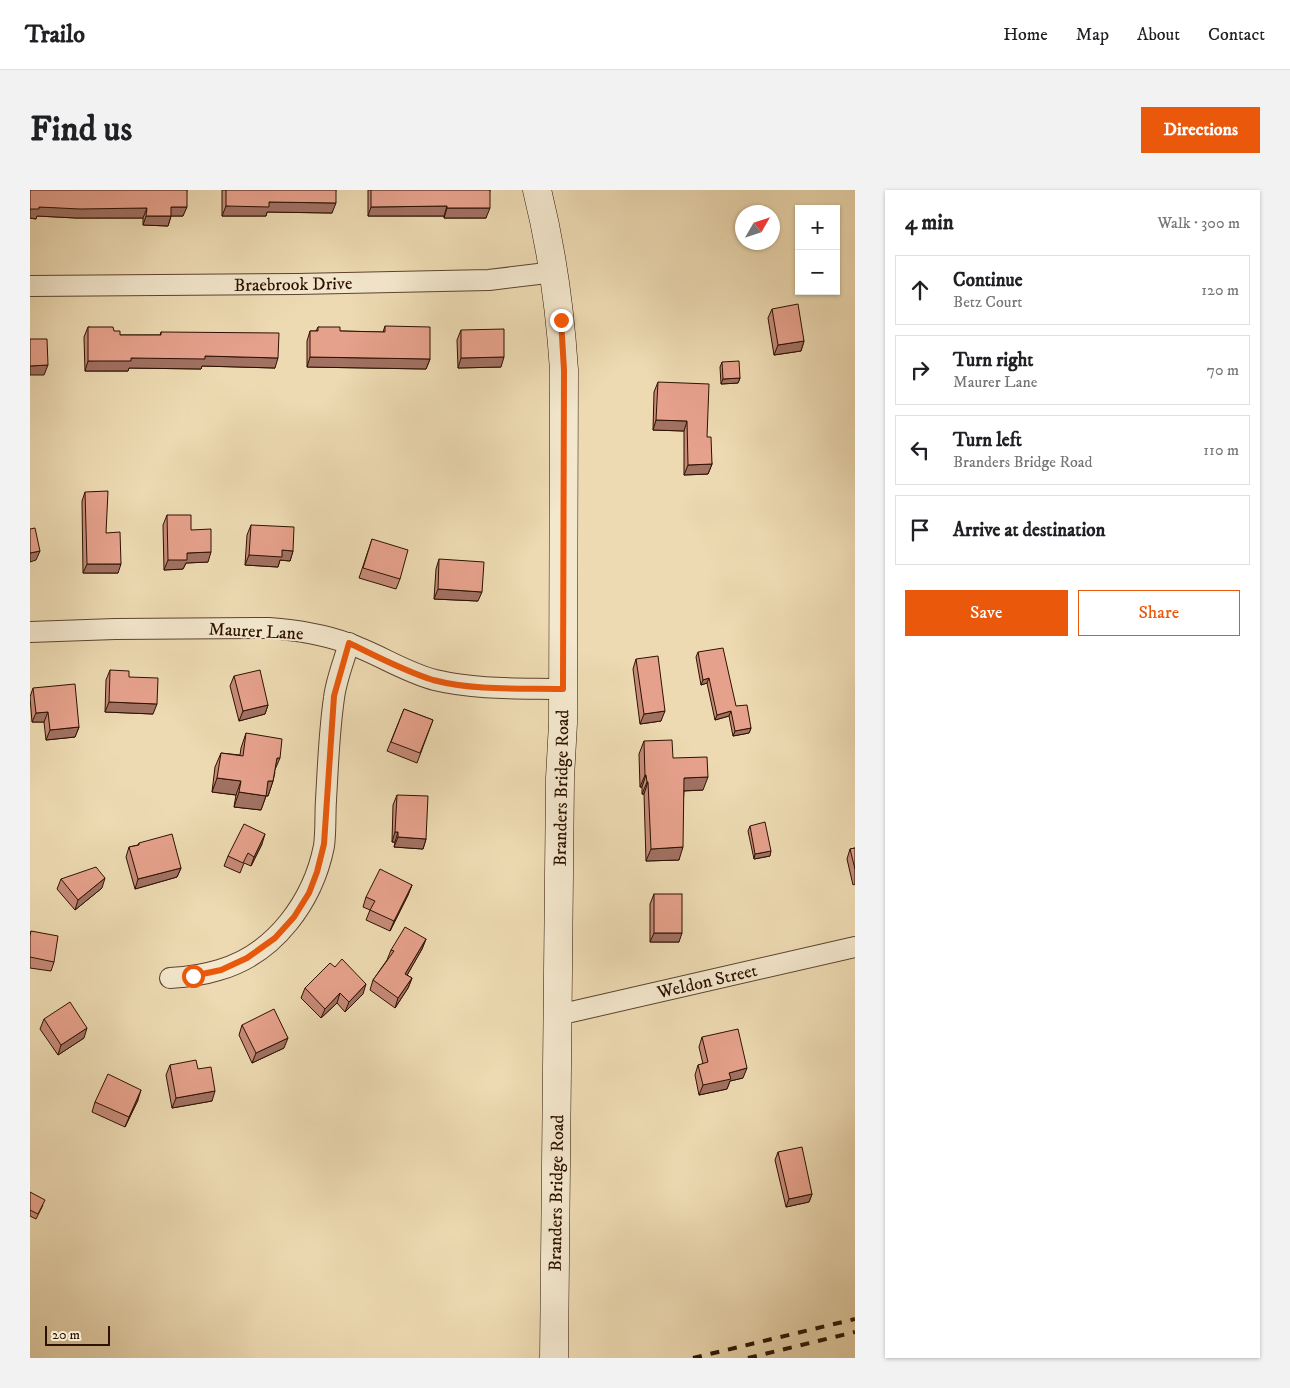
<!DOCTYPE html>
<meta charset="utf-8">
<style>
:root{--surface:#fff;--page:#f2f2f2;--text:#202124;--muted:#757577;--line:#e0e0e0;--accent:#ea580c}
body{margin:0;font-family:"IM FELL DW Pica",serif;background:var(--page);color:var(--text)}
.controls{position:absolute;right:15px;top:15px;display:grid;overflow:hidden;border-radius:0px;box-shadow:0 1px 4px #0004}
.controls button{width:45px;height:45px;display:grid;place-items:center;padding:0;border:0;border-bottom:1px solid var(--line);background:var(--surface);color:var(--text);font:25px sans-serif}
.compass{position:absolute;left:705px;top:15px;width:45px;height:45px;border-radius:50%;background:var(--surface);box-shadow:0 1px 4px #0004;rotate:51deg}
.scale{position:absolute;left:15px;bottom:12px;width:65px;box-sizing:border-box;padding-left:5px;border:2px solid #2d1101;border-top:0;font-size:14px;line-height:18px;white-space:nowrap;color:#2d1101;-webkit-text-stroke:4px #f3e7cd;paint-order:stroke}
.stop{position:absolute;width:15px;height:15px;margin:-11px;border:4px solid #ea580c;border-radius:50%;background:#fff}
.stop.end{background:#ea580c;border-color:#fff;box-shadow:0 1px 5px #0008}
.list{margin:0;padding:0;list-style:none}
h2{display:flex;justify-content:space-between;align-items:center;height:65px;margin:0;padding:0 20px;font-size:21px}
h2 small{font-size:16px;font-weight:400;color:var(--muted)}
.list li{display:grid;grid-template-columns:32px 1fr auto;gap:15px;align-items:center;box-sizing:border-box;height:70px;margin:0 10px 10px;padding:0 10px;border:1px solid var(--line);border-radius:0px}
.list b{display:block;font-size:19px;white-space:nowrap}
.list p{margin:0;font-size:16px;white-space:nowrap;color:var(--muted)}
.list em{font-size:16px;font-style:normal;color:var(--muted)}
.actions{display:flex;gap:10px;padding:15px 20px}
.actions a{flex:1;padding:11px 0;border:1px solid var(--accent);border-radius:0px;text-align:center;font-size:18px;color:var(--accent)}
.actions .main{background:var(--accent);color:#fff}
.icon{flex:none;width:28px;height:28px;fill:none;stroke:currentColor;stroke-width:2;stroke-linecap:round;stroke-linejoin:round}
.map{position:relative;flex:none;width:825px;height:1168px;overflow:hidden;border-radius:0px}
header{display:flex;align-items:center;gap:30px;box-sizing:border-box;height:70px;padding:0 25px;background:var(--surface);border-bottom:1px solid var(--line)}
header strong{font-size:24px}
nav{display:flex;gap:28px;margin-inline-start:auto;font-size:18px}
.intro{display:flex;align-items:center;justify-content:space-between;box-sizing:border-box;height:120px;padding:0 30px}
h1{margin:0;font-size:35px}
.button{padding:12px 22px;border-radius:0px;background:var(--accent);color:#fff;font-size:18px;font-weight:700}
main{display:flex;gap:30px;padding:0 30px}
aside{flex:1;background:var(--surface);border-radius:0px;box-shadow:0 1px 4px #0004}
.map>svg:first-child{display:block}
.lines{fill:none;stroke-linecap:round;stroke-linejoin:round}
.street-casing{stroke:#5d432d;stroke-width:22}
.secondary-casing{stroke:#2d1101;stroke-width:29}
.street{stroke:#f3e7cd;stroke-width:20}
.secondary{stroke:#f3e7cd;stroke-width:28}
.rail{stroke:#2d1101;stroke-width:4;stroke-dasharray:9 9;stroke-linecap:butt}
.wall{fill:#c68a78;stroke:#2d1101}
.shaded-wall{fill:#a17162;stroke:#2d1101}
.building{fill:#e6a18c;stroke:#2d1101}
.route{stroke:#ea580c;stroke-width:6}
.labels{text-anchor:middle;stroke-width:4;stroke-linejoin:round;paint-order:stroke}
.street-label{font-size:18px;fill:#2d1101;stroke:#f3e7cd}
</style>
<header>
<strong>Trailo</strong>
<nav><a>Home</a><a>Map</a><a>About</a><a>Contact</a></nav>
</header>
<div class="intro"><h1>Find us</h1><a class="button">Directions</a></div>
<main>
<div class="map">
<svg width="825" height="1168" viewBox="0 0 825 1168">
<rect width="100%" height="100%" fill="#eddab2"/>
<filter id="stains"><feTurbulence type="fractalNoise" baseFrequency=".004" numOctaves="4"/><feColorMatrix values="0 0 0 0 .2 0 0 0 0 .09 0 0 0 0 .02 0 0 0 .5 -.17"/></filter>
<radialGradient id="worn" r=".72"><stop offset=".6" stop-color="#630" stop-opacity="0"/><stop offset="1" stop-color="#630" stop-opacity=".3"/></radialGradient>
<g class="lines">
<defs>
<g id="street">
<path d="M 0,96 L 267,94 L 459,90 L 525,82"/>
<path d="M 0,442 L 85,439 L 239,438 C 266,440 292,444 317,453 C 347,463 374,482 405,490 C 447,500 490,498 533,499"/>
<path d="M 140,788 C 157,787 173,785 189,780 C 245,764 283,711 294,656 C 296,641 295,625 296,610 C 298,576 299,542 304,508 C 306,490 314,471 319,453"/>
<path d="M 528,825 L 825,757"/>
</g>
<path id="secondary" d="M 507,0 C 522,60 530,119 534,180 L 533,533 L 530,588 L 524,1168"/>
</defs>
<use href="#street" class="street-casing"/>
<use href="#secondary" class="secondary-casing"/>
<use href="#street" class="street"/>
<use href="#secondary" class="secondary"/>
<g class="rail">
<path d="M 663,1168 L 825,1129"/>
<path d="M 718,1168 L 825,1142"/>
</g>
</g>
<g class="wall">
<path d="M 0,0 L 157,0 L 153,26 L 141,26 L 138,36 L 113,35 L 113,28 L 46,28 L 7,26 L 6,29 L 0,28 Z"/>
<path d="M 192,0 L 306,0 L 302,23 L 237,22 L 236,26 L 192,26 Z"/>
<path d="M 338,0 L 460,0 L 456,28 L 414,28 L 414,26 L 338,26 Z"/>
<path d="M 742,119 L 774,151 L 771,161 L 744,165 L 738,128 Z"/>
<path d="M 355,136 L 400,169 L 396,179 L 277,177 L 277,151 L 280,141 L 286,141 L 288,137 L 310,141 L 353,142 Z"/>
<path d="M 58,137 L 84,141 L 90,145 L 130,145 L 131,142 L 245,178 L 172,176 L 171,179 L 99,178 L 98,181 L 55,181 L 54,147 Z"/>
<path d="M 431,140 L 471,177 L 428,178 L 427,150 Z"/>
<path d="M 692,172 L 710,188 L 708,193 L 691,194 L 690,177 Z"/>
<path d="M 628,192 L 677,247 L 682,274 L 678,284 L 654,285 L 654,241 L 623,240 L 624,202 Z"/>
<path d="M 55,302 L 76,343 L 88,383 L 53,383 L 52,311 Z"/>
<path d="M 137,325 L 161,340 L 178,372 L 156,373 L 153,379 L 134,380 L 133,335 Z"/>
<path d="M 221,335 L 263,361 L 260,371 L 250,370 L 248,377 L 215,375 L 217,345 Z"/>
<path d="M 342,349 L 370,389 L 366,399 L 329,388 Z"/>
<path d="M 409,369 L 448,411 L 404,409 L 406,379 Z"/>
<path d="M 668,462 L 721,538 L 719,543 L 703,546 L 699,526 L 685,530 L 677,493 L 671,495 L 666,467 Z"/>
<path d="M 606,469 L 631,531 L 610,534 L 603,479 Z"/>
<path d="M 80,480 L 99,487 L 123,524 L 75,522 L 76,490 Z"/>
<path d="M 204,486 L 238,515 L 235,524 L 209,531 L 200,496 Z"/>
<path d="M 3,498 L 49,537 L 45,547 L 16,550 L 14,532 L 2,532 L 0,507 Z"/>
<path d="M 374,519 L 403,530 L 387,573 L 357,561 Z"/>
<path d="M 216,543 L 245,582 L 243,591 L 238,606 L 236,606 L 231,620 L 204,617 L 206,605 L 182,602 L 185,577 L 191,563 L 210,565 L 211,558 Z"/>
<path d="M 614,551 L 643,568 L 673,600 L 654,601 L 649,670 L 616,671 L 614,604 L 612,604 L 612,597 L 610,597 L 609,564 Z"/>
<path d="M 367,605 L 396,649 L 393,659 L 364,657 L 365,652 L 362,652 L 363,615 Z"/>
<path d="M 720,636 L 740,666 L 724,669 L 718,641 Z"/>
<path d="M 109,653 L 151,678 L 147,687 L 105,699 L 96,667 L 99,657 L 108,655 Z"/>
<path d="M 232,654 L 221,676 L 214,673 L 210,683 L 194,676 L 198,666 Z"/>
<path d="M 825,658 L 825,694 L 823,695 L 817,669 L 820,659 Z"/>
<path d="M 31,689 L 72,698 L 45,720 L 27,699 Z"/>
<path d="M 382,695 L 378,705 L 360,741 L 336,730 L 340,720 L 333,717 L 336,707 Z"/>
<path d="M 624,704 L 649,752 L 620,752 L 620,714 Z"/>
<path d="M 1,741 L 24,772 L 21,781 L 0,778 L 0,743 Z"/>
<path d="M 396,749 L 392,759 L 377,785 L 382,788 L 378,798 L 365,818 L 340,800 L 343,790 L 357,770 L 361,760 Z"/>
<path d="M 305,777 L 333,804 L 315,822 L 307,813 L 291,828 L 271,808 L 275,798 Z"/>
<path d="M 14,829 L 54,848 L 28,865 L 10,839 Z"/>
<path d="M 212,835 L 254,858 L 222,873 L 209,845 Z"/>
<path d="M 672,847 L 713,888 L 700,891 L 697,899 L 669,905 L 665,885 L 668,875 L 673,874 L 669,857 Z"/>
<path d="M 140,875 L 168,879 L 182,911 L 142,918 L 136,885 Z"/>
<path d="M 108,910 L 95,937 L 62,922 L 65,912 Z"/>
<path d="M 748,962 L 782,1004 L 779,1012 L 756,1017 L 745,970 Z"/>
<path d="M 0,1002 L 13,1015 L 6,1029 L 0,1026 Z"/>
</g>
<g class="shaded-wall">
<path d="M 239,12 L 306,13 L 302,23 L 237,22 L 236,26 L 192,26 L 196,16 Z"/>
<path d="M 417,16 L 414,26 L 338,26 L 341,17 Z"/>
<path d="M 9,17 L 117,18 L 113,28 L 46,28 L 7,26 L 6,29 L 0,28 L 0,19 Z"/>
<path d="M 141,17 L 157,17 L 153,26 L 138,26 Z"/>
<path d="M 417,18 L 460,18 L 456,28 L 414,28 Z"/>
<path d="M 116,26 L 141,26 L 138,36 L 113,35 Z"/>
<path d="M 774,151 L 771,161 L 744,165 L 748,155 Z"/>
<path d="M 175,166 L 248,168 L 245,178 L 172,176 L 171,179 L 99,178 L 98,181 L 55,181 L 58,171 L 101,168 Z"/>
<path d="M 280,167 L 400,169 L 396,179 L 277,177 Z"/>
<path d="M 474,167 L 471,177 L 428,178 L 431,168 Z"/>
<path d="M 18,175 L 14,185 L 0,185 L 0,176 Z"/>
<path d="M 710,188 L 708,193 L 691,194 L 693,189 Z"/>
<path d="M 626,230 L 657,231 L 654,241 L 623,240 Z"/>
<path d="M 682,274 L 678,284 L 654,285 L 658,275 Z"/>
<path d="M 252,360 L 263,361 L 260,371 L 250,370 L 248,377 L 215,375 L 219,365 Z"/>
<path d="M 10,361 L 6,370 L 0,372 L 0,363 Z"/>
<path d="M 181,362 L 178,372 L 156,373 L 153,379 L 134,380 L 138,370 L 157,363 Z"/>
<path d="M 57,374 L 91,374 L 88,383 L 53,383 Z"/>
<path d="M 408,399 L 452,402 L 448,411 L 404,409 Z"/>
<path d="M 679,488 L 677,493 L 671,495 L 673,490 Z"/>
<path d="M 79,512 L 127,514 L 123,524 L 75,522 Z"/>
<path d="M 238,515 L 235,524 L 209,531 L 213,521 Z"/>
<path d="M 635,521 L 631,531 L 610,534 L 614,524 Z"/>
<path d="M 701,521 L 699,526 L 685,530 L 687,525 Z"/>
<path d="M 18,522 L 14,532 L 2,532 L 6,523 Z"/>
<path d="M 49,537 L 45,547 L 16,550 L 20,540 Z"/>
<path d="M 721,538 L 719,543 L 703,546 L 705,541 Z"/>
<path d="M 247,568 L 250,568 L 244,582 Z"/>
<path d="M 615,585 L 616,585 L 612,597 L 610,597 Z"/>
<path d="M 678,587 L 673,600 L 649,601 L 654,588 Z"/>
<path d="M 187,588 L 211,591 L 206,605 L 182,602 Z"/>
<path d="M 238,591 L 243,591 L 238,606 L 233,605 Z"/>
<path d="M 617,592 L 618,592 L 614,604 L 612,604 Z"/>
<path d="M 209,602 L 236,606 L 231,620 L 204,617 Z"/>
<path d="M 365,642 L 368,642 L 365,652 L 362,652 Z"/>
<path d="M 235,644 L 232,654 L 221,676 L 224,667 Z"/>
<path d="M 368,647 L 396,649 L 393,659 L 364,657 Z"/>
<path d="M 653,657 L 649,670 L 616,671 L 621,659 Z"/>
<path d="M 741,661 L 740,666 L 724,669 L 725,664 Z"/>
<path d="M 151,678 L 147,687 L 105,699 L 108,689 Z"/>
<path d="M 75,688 L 72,698 L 45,720 L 48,710 Z"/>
<path d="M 382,695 L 378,705 L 360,741 L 364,731 Z"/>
<path d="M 624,743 L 652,743 L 649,752 L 620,752 Z"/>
<path d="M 396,749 L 392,759 L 372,794 L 375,784 Z"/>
<path d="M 382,788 L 378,798 L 365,818 L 368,808 Z"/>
<path d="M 336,794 L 333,804 L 315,822 L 319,812 Z"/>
<path d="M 310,803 L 307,813 L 291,828 L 295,819 Z"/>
<path d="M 57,838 L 54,848 L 28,865 L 31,855 Z"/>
<path d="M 258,848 L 254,858 L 222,873 L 226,863 Z"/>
<path d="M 717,878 L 713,888 L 700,891 L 697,899 L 669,905 L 673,895 L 699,883 Z"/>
<path d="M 111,900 L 108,910 L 95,937 L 99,927 Z"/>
<path d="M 185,901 L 182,911 L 142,918 L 146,908 Z"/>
<path d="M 782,1004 L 779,1012 L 756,1017 L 759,1009 Z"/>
</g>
<g class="building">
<path d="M 0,0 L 157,0 L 157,17 L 141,17 L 141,26 L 116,26 L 117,18 L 50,19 L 9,17 L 9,19 L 0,19 Z"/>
<path d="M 196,0 L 306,0 L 306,13 L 239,12 L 239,17 L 196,16 Z"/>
<path d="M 341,0 L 460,0 L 460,18 L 417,18 L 417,16 L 341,17 Z"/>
<path d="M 768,114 L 774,151 L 748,155 L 742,119 Z"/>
<path d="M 355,136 L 400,137 L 400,169 L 280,167 L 280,141 L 288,141 L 288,137 L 310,137 L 310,141 L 355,142 Z"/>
<path d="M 58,137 L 83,137 L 84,141 L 90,141 L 90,145 L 131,145 L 131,142 L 249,143 L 248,168 L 175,166 L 175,169 L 101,168 L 101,171 L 58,171 Z"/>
<path d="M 474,139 L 474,167 L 431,168 L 431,140 Z"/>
<path d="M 0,149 L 17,149 L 18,175 L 0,176 Z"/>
<path d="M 709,171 L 710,188 L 693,189 L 692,172 Z"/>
<path d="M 628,192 L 679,194 L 677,247 L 681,247 L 682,274 L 658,275 L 657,231 L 626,230 Z"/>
<path d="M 78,301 L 76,343 L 90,342 L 91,374 L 57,374 L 55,302 Z"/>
<path d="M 137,325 L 161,325 L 161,340 L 181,339 L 181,362 L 157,363 L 157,370 L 138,370 Z"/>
<path d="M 221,335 L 264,337 L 263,361 L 252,360 L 252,367 L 219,365 Z"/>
<path d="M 5,338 L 10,361 L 0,363 L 0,339 Z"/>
<path d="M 342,349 L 378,360 L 370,389 L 333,378 Z"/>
<path d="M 409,369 L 454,372 L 452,402 L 408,399 Z"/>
<path d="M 693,458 L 706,516 L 717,515 L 721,538 L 705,541 L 701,521 L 687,525 L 679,488 L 673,490 L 668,462 Z"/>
<path d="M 628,466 L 635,521 L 614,524 L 606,469 Z"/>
<path d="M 80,480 L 99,481 L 99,487 L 128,488 L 127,514 L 79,512 Z"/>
<path d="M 230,480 L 238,515 L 213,521 L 204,486 Z"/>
<path d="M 45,494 L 49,537 L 20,540 L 18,522 L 6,523 L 3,498 Z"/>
<path d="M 374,519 L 403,530 L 390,563 L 361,552 Z"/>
<path d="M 216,543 L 252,549 L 250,568 L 247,568 L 243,591 L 238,591 L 236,606 L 209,602 L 211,591 L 187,588 L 191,563 L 213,566 Z"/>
<path d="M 642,550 L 643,568 L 677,567 L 678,587 L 654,588 L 653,657 L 621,659 L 618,592 L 617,592 L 616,585 L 615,585 L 614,551 Z"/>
<path d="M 367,605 L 398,606 L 396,649 L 368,647 L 368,642 L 365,642 Z"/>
<path d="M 735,632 L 741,661 L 725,664 L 720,636 Z"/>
<path d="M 214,634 L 235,644 L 224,667 L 218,663 L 213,673 L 198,666 Z"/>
<path d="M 142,644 L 151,678 L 108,689 L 99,657 L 109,655 L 109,653 Z"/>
<path d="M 825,658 L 825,679 L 820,659 Z"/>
<path d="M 66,677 L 75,688 L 48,710 L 31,689 Z"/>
<path d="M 350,679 L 382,695 L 364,731 L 340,720 L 345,711 L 336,707 Z"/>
<rect x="624" y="704" width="28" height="39"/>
<path d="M 375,737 L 396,749 L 375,784 L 382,788 L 368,808 L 343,790 L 364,761 L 361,760 Z"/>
<path d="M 1,741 L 28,746 L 24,772 L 0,767 L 0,746 Z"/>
<path d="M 312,769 L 336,794 L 319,812 L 310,803 L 295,819 L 275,798 L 300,773 L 305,777 Z"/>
<path d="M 40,812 L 57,838 L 31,855 L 14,829 Z"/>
<path d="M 244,819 L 258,848 L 226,863 L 212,835 Z"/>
<path d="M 708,839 L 717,878 L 699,883 L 701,889 L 673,895 L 668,875 L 678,872 L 672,847 Z"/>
<path d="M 166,870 L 168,879 L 181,877 L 185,901 L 146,908 L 140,875 Z"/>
<path d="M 78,884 L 111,900 L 99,927 L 65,912 Z"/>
<path d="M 772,957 L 782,1004 L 759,1009 L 748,962 Z"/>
<path d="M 0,1002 L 15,1010 L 8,1024 L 0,1020 Z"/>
</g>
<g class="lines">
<path class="route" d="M 163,786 L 191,780 L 217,768 L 245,748 L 264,727 L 279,703 L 287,682 L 294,654 L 304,506 L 319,453 C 346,466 374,481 403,490 C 445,501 490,498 533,499 L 534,180 L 531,130"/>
</g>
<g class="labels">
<g class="street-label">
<text transform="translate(263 94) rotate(-1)" y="6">Braebrook Drive</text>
<text transform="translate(226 441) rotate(3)" y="6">Maurer Lane</text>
<text transform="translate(531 598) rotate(-89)" y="6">Branders Bridge Road</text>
<text transform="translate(677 791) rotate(-13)" y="6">Weldon Street</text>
<text transform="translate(526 1003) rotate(-89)" y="6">Branders Bridge Road</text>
</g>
</g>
<rect width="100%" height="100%" filter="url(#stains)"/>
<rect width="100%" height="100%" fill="url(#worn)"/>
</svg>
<div class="controls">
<button>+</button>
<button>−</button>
</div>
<svg class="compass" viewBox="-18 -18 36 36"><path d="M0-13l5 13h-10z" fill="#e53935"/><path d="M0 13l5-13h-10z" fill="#757577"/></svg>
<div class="scale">20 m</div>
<div class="stop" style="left:163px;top:786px"></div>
<div class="stop end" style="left:531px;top:130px"></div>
</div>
<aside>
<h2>4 min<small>Walk · 300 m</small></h2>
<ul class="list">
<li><svg class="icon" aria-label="ahead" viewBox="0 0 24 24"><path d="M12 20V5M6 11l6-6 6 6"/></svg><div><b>Continue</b><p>Betz Court</p></div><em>120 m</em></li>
<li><svg class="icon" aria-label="right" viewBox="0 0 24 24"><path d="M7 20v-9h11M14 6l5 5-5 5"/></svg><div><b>Turn right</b><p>Maurer Lane</p></div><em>70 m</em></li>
<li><svg class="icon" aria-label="left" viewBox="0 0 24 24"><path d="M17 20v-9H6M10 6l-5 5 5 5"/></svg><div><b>Turn left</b><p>Branders Bridge Road</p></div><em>110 m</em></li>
<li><svg class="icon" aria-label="arrive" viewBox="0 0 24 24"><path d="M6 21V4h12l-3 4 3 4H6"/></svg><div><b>Arrive at destination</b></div></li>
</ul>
<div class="actions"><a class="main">Save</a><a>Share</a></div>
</aside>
</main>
